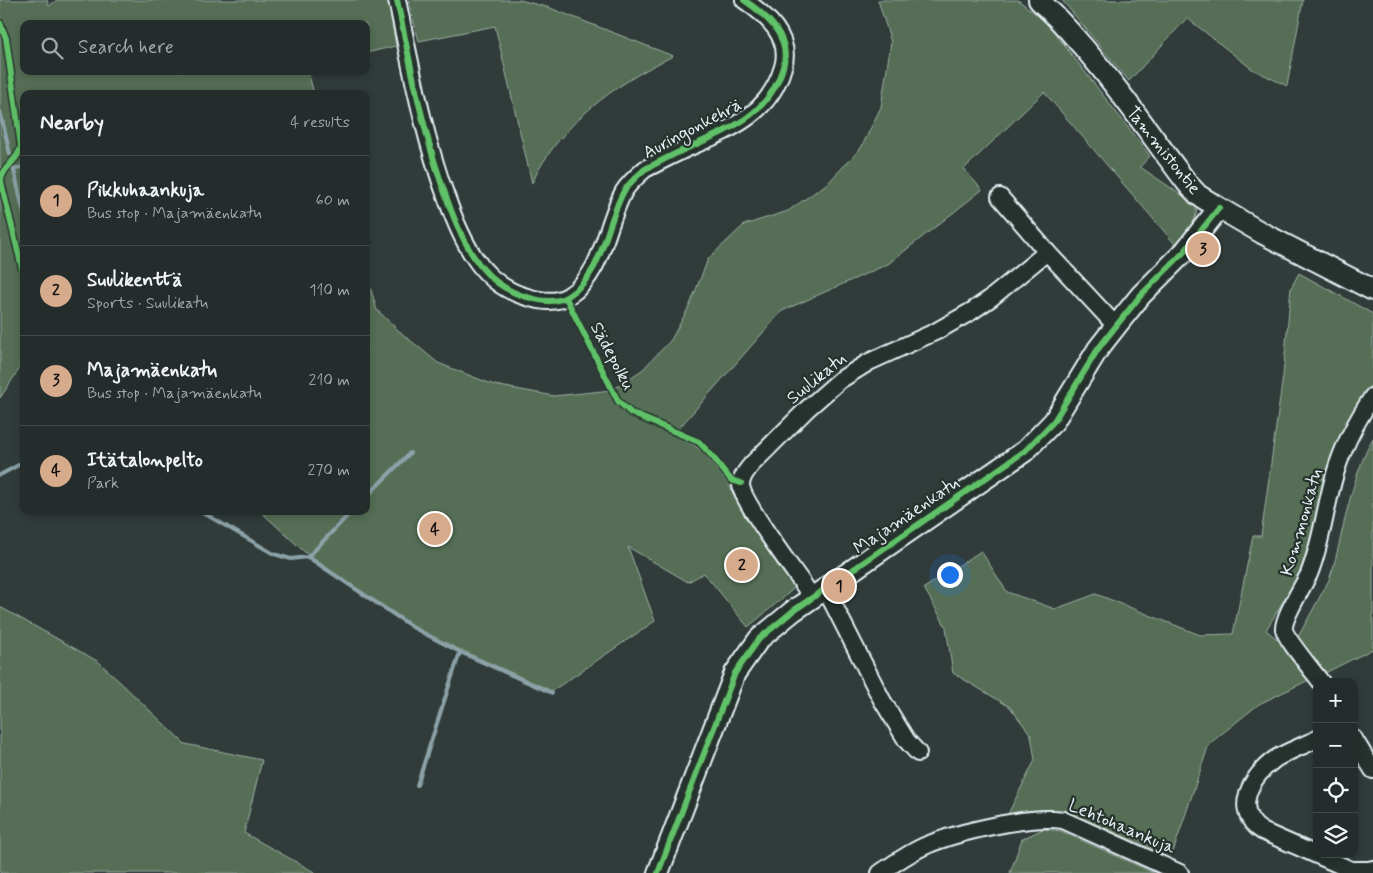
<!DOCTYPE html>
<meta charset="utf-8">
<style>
:root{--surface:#252d2c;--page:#2d3534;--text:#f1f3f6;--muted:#a3a8a9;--line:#424948;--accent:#d6ab8b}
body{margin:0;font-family:Mynerve,sans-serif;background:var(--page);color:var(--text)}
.controls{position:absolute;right:15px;bottom:15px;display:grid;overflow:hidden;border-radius:10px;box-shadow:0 2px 8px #0003}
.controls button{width:45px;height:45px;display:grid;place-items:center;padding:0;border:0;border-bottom:1px solid var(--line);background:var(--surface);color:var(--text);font:25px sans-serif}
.you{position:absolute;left:949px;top:574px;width:18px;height:18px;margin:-12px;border:4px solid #fff;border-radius:50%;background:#1a73e8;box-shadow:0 0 0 8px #1a73e833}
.badge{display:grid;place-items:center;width:32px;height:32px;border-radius:50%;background:var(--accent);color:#111;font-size:16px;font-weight:700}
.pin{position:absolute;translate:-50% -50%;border:2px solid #fff;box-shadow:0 1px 5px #0006}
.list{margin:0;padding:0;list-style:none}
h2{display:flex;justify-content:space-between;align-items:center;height:65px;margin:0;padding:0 20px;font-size:21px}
h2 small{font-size:16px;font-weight:400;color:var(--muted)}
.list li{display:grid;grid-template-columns:32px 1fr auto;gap:15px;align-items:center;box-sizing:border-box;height:90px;padding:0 20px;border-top:1px solid var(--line)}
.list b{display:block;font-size:19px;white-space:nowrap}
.list p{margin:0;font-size:16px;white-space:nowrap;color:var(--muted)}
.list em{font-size:16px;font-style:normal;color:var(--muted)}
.icon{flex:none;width:28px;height:28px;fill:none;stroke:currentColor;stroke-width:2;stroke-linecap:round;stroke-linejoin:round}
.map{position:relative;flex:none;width:1373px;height:873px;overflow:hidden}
.search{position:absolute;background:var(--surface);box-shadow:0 2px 8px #0003;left:20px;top:20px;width:350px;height:55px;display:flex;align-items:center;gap:12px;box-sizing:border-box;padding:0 18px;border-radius:10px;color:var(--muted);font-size:19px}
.panel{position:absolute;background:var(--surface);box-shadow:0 2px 8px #0003;left:20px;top:90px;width:350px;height:425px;border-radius:10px}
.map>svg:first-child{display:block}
.green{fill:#546e55;stroke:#9eb0a6}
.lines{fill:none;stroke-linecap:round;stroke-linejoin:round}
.stream{stroke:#8ca2a9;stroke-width:4}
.minor-casing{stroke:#e8f1f8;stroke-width:20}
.tertiary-casing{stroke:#e8f1f8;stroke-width:24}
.minor{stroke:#26332d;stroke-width:16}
.tertiary{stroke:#26332d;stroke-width:20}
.cycleway-casing{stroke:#26332d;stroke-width:9}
.cycleway{stroke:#61c268;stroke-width:6}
.labels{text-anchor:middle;stroke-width:4.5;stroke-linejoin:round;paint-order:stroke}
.street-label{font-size:18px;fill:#e8f1f8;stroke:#26332d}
</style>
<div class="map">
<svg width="1373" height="873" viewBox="0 0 1373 873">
<rect width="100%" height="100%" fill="#313c3a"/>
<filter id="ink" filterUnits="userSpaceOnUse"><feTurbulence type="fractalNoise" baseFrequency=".02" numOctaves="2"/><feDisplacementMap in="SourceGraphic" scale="10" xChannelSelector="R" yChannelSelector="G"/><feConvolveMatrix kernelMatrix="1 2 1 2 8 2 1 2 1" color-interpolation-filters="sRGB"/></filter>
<g filter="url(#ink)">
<g class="green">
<path d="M 0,0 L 47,0 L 49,6 L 57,0 L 388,0 L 396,46 L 366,53 L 366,24 L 24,24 L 24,71 L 308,71 L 314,94 L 24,94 L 24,362 L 0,398 Z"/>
<path d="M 408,0 L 520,0 L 550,8 L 673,56 C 615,84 559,124 532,183 L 495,26 L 419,41 Z"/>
<path d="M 878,0 L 1018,0 L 1048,24 L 1150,156 L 1140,167 L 1195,204 C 1201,220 1185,233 1175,244 L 1044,92 L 964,169 L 982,190 L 888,264 L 782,311 L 673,435 L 694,445 L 703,452 L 730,486 L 735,499 L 751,525 L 794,584 L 793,589 L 790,592 L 748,627 L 704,573 L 688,582 L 628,547 L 655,621 L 552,691 L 414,629 L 308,555 L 260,511 L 366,511 L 366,273 L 377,310 L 399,331 L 438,363 L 494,385 L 554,396 L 612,390 L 642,370 L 671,340 L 690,305 L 708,259 L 744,225 L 788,211 L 828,183 L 861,148 L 881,107 L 891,42 Z"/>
<path d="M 1062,0 L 1303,0 L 1287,86 L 1252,69 L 1187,18 L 1129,81 Z"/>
<path d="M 1299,273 L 1373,314 L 1373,381 L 1342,438 L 1299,575 L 1266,630 L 1288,648 L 1311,679 L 1259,704 L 1209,744 L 1173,852 L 1155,850 L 1063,810 L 1061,814 L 1048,812 L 1008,814 L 1035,760 L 1031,735 L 1010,707 L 953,673 L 946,627 L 924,588 L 981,551 L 1007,592 L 1055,609 L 1096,594 L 1200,635 L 1233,634 L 1253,536 L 1261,536 L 1283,376 L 1291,288 Z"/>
<path d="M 1373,438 L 1373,649 L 1325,673 L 1298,637 L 1329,580 L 1334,565 C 1345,522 1352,477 1373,438 Z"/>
<path d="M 0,607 L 99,662 L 185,744 L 262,760 L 244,833 L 316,873 L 0,873 Z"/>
<path d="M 1043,829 L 1061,831 L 1154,873 L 1010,873 L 1022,839 Z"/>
</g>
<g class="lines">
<g class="stream">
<path d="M 0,111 L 10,154"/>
<path d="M 14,168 L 14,170 L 24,166"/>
<path d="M 14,170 L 24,214"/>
<path d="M 0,475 L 24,462"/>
<path d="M 366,497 L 410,453"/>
<path d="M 200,511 L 274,554 L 291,559 L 308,557 L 414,628 L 460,652 L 552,693"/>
<path d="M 308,557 L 352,511"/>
<path d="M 417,785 L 460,652"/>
</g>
<defs>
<g id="minor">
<path d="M 397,0 C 411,66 423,135 447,199 C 454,219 462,239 474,257 C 487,277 505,291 527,297 C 540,301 555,304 568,296 C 604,274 605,225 624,191 C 629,183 637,176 645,169 C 661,161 676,153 692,146 C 733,128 770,113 783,67 C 792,37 766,15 744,0"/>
<path d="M 1000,197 L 1047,252"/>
<path d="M 825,588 L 882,700 L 907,741 L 918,753"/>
<path d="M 812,597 C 799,577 742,503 741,485 C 741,477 747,470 752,464 L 807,409 L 840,380 L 869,362 L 937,331 L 972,311 L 991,298 L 1047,252 L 1116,326"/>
<path d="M 1321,682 C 1313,671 1285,638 1284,629 C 1283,618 1303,586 1309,574 C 1322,542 1325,507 1335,474 C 1343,446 1357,420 1373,396"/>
<path d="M 1317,739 C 1303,746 1288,751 1275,759 C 1251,776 1231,811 1262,831 L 1351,870 L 1368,870 L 1373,869"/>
<path d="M 1354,739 L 1373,770"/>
<path d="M 880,873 C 895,863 910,852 927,845 C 958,832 1030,815 1063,820 L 1180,873"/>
</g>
<g id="tertiary">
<path d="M 1039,0 C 1096,54 1140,121 1187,183 L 1198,195 L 1219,208 L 1262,233 L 1373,290"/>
<path d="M 658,873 L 735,673 L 759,639 L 793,611 L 1025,451 L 1054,421 L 1098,349 L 1116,326 L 1141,295 L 1185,251 L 1219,208"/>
</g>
</defs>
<use href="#minor" class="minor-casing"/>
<use href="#tertiary" class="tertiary-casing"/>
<use href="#minor" class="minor"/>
<use href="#tertiary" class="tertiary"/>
<defs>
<g id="cycleway">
<path d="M 397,0 C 411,66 423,135 447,199 C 454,219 462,239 474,257 C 487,277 505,291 527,297 C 540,301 555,304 568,296 C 604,274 605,225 624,191 C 629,183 637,176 645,169 C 661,161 676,153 692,146 C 733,128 770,113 783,67 C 792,37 766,15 744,0"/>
<path d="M 0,23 L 6,38 L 21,146 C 19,161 1,167 1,182 L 24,276"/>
<path d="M 566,298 L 618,401 L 631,413 L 699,442 L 712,456 L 731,480 L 741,483"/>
<path d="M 658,873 L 735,673 L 759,639 L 793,611 L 1025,451 L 1054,421 L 1098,349 L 1116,326 L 1141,295 L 1185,251 L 1219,208"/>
</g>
</defs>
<use href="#cycleway" class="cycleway-casing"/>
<use href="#cycleway" class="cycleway"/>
</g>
</g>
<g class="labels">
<g class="street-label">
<text transform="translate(692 128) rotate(-28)" y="6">Auringonkehrä</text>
<text transform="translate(1164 150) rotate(51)" y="6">Tammistontie</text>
<text transform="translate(613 356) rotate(62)" y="6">Sädepolku</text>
<text transform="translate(816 378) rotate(-39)" y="6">Suulikatu</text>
<text transform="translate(906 515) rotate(-34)" y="6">Majamäenkatu</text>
<text transform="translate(1301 522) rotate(-74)" y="6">Kommonkatu</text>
<text transform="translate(1122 826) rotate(23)" y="6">Lehtohaankuja</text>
</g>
</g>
</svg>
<div class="controls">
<button>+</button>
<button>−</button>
<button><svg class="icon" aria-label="locate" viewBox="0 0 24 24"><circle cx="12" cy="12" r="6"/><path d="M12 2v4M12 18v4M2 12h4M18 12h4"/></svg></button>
<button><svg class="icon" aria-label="layers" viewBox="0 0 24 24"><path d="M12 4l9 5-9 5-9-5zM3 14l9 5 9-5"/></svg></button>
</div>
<div class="you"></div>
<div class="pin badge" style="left:839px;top:586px">1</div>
<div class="pin badge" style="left:742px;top:565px">2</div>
<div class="pin badge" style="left:1203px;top:249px">3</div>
<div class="pin badge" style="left:435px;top:529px">4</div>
<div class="search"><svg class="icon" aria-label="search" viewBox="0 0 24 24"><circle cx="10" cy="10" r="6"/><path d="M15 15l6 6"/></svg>Search here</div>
<section class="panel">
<h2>Nearby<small>4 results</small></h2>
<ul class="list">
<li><span class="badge">1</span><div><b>Pikkuhaankuja</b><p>Bus stop · Majamäenkatu</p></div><em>60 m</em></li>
<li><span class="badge">2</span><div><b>Suulikenttä</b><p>Sports · Suulikatu</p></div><em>110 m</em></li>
<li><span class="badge">3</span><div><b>Majamäenkatu</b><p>Bus stop · Majamäenkatu</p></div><em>210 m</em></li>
<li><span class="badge">4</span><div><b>Itätalonpelto</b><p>Park</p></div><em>270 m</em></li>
</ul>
</section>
</div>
